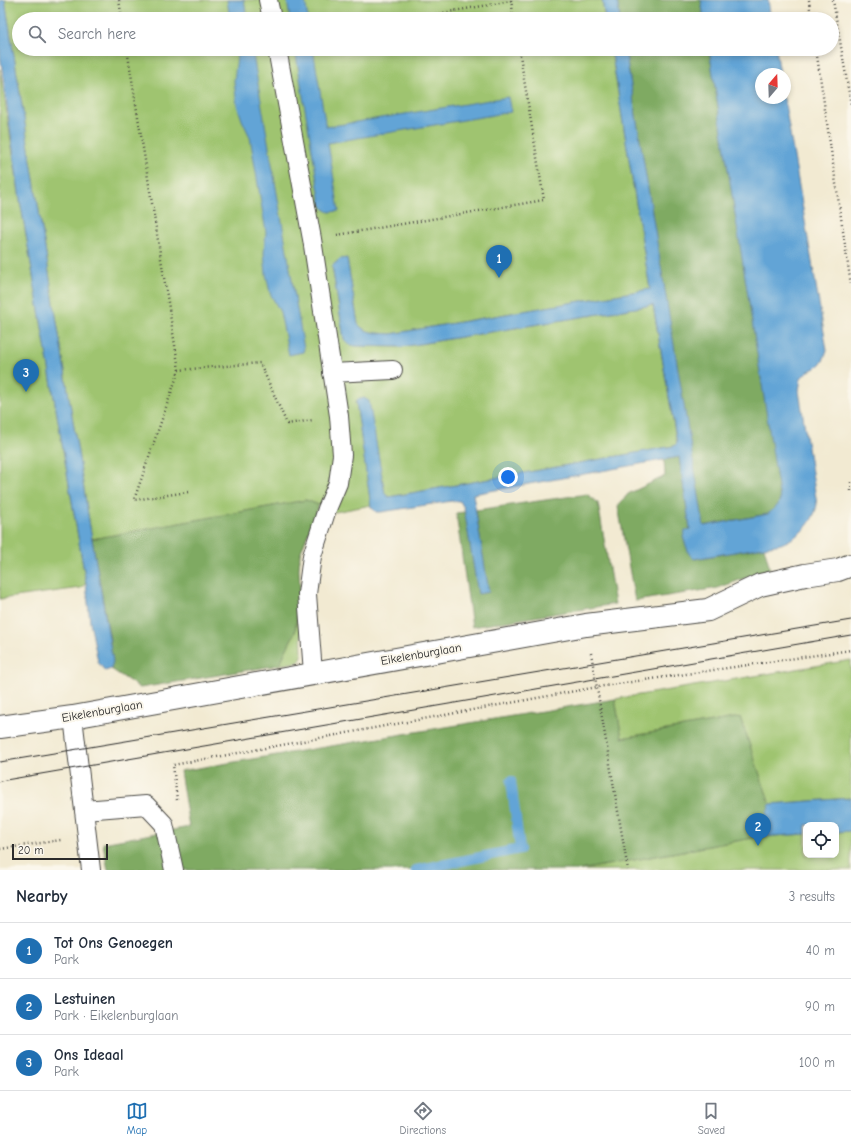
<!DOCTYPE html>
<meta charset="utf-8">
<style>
:root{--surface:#fff;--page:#f6f6f7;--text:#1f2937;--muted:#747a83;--line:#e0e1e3;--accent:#1f6fb2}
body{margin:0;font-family:"Comic Neue",sans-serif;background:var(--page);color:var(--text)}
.controls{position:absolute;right:12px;bottom:12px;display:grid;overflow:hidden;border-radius:8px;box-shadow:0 2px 6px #0003}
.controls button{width:36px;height:36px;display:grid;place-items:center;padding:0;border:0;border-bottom:1px solid var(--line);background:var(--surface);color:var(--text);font:20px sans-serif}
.compass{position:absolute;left:755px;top:68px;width:36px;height:36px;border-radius:50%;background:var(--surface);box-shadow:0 2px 6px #0003;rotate:19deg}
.scale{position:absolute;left:12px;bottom:10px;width:96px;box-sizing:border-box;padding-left:4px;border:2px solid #2b2b2b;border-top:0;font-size:11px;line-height:14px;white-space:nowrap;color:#2b2b2b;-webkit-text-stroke:3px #fbf7ec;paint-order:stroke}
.you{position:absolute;left:508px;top:477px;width:14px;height:14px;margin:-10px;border:3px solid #fff;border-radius:50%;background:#1a73e8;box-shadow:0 0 0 6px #1a73e833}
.badge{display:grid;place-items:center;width:26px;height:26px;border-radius:50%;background:var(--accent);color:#fff;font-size:13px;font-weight:700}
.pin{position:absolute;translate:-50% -33px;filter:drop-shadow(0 1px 2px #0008)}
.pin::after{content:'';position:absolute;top:21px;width:14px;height:12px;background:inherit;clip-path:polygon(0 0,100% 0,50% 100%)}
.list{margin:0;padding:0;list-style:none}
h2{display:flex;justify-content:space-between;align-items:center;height:52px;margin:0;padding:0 16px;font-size:17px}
h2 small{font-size:13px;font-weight:400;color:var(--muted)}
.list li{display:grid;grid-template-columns:26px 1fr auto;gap:12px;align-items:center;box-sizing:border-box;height:56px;padding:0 16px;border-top:1px solid var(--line)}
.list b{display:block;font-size:15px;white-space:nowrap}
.list p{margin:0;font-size:13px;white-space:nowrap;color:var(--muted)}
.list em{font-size:13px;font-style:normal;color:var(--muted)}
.icon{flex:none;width:22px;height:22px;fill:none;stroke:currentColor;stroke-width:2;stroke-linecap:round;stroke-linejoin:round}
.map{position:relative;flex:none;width:851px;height:870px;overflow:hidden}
.search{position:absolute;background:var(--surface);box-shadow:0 2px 6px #0003;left:12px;right:12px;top:12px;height:44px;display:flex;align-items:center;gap:10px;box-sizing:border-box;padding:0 14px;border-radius:22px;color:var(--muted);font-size:15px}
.sheet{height:220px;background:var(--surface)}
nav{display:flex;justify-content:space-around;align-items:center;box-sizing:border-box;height:56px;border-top:1px solid var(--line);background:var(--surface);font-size:11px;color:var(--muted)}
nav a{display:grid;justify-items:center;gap:2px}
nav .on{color:var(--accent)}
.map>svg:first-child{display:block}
.green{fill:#9fc46f;stroke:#65784d}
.forest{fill:#7faa62;stroke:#556a46}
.water{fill:#62a4d6;stroke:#466880}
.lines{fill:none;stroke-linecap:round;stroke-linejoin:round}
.stream{stroke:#62a4d6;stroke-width:10}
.service-casing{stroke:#494844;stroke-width:20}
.minor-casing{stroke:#494844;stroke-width:24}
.path{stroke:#494844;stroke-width:2.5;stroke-dasharray:1 3;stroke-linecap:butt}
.service{stroke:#fff;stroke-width:18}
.minor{stroke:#fff;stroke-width:22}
.tram{stroke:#2b2b2b;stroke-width:1}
.labels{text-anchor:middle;stroke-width:4;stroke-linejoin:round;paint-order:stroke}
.street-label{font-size:12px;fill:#2b2b2b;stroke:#fbf7ec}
</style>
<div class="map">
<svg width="851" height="870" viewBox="0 0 851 870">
<rect width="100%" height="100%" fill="#fbf7ec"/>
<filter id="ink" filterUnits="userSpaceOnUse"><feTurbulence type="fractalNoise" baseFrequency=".025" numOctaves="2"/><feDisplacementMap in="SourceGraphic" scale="8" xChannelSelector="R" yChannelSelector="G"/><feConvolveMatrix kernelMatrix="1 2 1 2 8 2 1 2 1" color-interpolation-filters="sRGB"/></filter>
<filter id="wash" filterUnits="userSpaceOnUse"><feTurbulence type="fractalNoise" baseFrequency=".012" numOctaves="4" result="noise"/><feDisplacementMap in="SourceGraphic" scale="16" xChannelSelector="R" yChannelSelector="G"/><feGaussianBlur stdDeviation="0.9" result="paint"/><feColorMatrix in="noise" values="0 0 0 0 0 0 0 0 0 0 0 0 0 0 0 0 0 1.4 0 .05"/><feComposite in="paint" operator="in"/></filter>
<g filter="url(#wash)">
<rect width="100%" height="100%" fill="#f2ead2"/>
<g class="green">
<path d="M 5,0 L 602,0 L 605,19 L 19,19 L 19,49 L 611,49 L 650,289 L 391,334 C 380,333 365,334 358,324 L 347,259 L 340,259 L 332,266 L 344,339 L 355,346 L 401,347 L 653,305 L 677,444 L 674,446 L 389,497 L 385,495 L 356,402 L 371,505 L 335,512 L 306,500 L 92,539 Z"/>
<path d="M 0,69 L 20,200 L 86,583 L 81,588 L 0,599 Z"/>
<path d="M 300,588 L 302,656 L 299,662 L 279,665 L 295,632 Z"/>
<path d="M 851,660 L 851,798 L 770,804 L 740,717 L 622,738 L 615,699 Z"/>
<path d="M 851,831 L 851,870 L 580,870 L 758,837 L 806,834 L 806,855 L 836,855 L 836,832 Z"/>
</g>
<g class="forest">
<path d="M 617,0 L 701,0 L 704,19 L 620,19 Z"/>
<path d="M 625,49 L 709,49 L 777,474 L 780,499 L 779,505 L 775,509 L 768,514 L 703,526 Z"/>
<path d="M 679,457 L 695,559 L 764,547 L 770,569 L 718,588 L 635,601 L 618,506 L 628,494 L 665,476 L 664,460 Z"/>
<path d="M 587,494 L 598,503 L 615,604 L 472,627 L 456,513 L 465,512 L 478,593 L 488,592 L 476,510 Z"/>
<path d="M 306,500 L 319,505 L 300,554 L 299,569 L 300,588 L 295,632 L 279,665 L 140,688 L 111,669 L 110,640 L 92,539 Z"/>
<path d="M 615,699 L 622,738 L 740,717 L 770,804 L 758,837 L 580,870 L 108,870 L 103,843 L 189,827 L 180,771 Z"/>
</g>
<g class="water">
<path d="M 0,0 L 5,0 L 92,539 L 113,661 L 111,669 L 105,671 L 98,662 L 90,622 L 86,583 L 20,200 L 0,54 Z"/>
<path d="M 227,0 L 244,0 L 247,19 L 230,19 Z"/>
<path d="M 287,0 L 305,0 L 308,19 L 290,19 Z"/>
<path d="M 602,0 L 617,0 L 620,19 L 605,19 Z"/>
<path d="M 701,0 L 768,0 L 771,19 L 704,19 Z"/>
<path d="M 235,49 L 252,49 L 304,349 L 303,352 L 289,355 L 280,312 L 270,293 L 266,274 L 264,253 L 266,232 L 250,137 L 242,120 L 237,105 L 234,81 L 237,57 Z"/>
<path d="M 295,49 L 313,49 L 326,127 L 508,97 L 511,112 L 328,143 L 339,211 L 329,212 L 324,209 L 321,204 Z"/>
<path d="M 611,49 L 625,49 L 704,526 L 768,514 L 778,505 L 780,499 L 709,49 L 776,49 L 780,74 L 761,74 L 761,98 L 784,98 L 827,350 L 823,361 L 817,367 L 807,372 L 801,378 L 799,391 L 817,504 C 814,523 799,537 781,544 L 694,559 L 689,554 L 683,537 L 685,531 L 690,529 L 679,457 L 473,494 L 489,592 L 478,594 L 464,508 L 460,501 L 452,501 L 381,512 L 376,512 L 371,507 L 356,402 L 357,400 L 364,398 L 369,401 L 385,494 L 389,497 L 674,446 L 677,443 L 653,305 L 401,347 L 355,346 L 348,344 L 344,339 L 332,266 L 340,259 L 347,258 L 358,324 C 365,334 380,333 391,334 L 650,289 Z"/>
<path d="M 851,798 L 851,831 L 836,832 L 836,825 L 806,825 L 806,834 L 758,837 L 770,804 Z"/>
</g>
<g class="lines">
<path class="stream" d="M 416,870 L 520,849 L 511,781"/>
</g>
</g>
<g filter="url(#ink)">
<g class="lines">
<defs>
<g id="service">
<path d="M 268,0 L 272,19"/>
<path d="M 277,49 L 312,239 L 339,416 L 342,455 L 338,483 L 327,509 L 312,556 L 307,594 L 313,673"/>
<path d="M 332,373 L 393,370"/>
<path d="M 73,717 L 91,870"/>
<path d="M 84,810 L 146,805 L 164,824 L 174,870"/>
</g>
<path id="minor" d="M 0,727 L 73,717 L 586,625 L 708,610 L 760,585 L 805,575 L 838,570 L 851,565"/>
</defs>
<use href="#service" class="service-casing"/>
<use href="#minor" class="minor-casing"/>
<g class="path">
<path d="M 119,0 L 122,19"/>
<path d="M 511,0 L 514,19"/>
<path d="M 809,0 L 811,19"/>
<path d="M 833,0 L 851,105"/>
<path d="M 408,19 L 511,1"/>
<path d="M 127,49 L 179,370"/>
<path d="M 816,49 L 851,285"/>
<path d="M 337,235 L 544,200 L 519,49"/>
<path d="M 851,482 L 851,493"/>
<path d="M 188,492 L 134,500 L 179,370 L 260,363 L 287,424 L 313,420"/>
<path d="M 591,653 L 628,870"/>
<path d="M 177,800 L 173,765 L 597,687 L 851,650"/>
<path d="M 0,849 L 61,840"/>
</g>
<use href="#service" class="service"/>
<use href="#minor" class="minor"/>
<g class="tram">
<path d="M 0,762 L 851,620"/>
<path d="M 0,781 L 851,635"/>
</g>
</g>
</g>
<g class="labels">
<g class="street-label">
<text transform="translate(421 654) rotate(-10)" y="4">Eikelenburglaan</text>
<text transform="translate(102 711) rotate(-10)" y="4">Eikelenburglaan</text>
</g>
</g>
</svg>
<div class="controls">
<button><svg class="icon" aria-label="locate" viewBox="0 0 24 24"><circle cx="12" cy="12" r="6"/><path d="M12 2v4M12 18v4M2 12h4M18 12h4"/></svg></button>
</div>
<svg class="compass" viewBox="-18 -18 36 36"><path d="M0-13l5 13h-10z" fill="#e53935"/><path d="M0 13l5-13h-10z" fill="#747a83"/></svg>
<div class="scale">20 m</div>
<div class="you"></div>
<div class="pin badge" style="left:499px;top:278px">1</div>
<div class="pin badge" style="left:758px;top:846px">2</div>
<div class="pin badge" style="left:26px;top:392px">3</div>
<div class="search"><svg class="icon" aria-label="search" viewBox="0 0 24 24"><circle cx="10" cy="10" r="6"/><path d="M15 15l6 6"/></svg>Search here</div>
</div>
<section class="sheet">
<h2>Nearby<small>3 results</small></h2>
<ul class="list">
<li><span class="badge">1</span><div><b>Tot Ons Genoegen</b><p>Park</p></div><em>40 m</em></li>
<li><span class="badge">2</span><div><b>Lestuinen</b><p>Park · Eikelenburglaan</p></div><em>90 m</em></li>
<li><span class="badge">3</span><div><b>Ons Ideaal</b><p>Park</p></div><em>100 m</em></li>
</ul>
</section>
<nav>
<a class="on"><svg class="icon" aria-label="map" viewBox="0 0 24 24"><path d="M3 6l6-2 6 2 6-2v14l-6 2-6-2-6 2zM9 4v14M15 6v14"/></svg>Map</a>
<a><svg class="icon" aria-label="directions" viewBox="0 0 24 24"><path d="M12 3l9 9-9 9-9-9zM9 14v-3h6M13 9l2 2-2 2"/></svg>Directions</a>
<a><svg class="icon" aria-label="saved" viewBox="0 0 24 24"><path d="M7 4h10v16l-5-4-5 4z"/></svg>Saved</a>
</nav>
